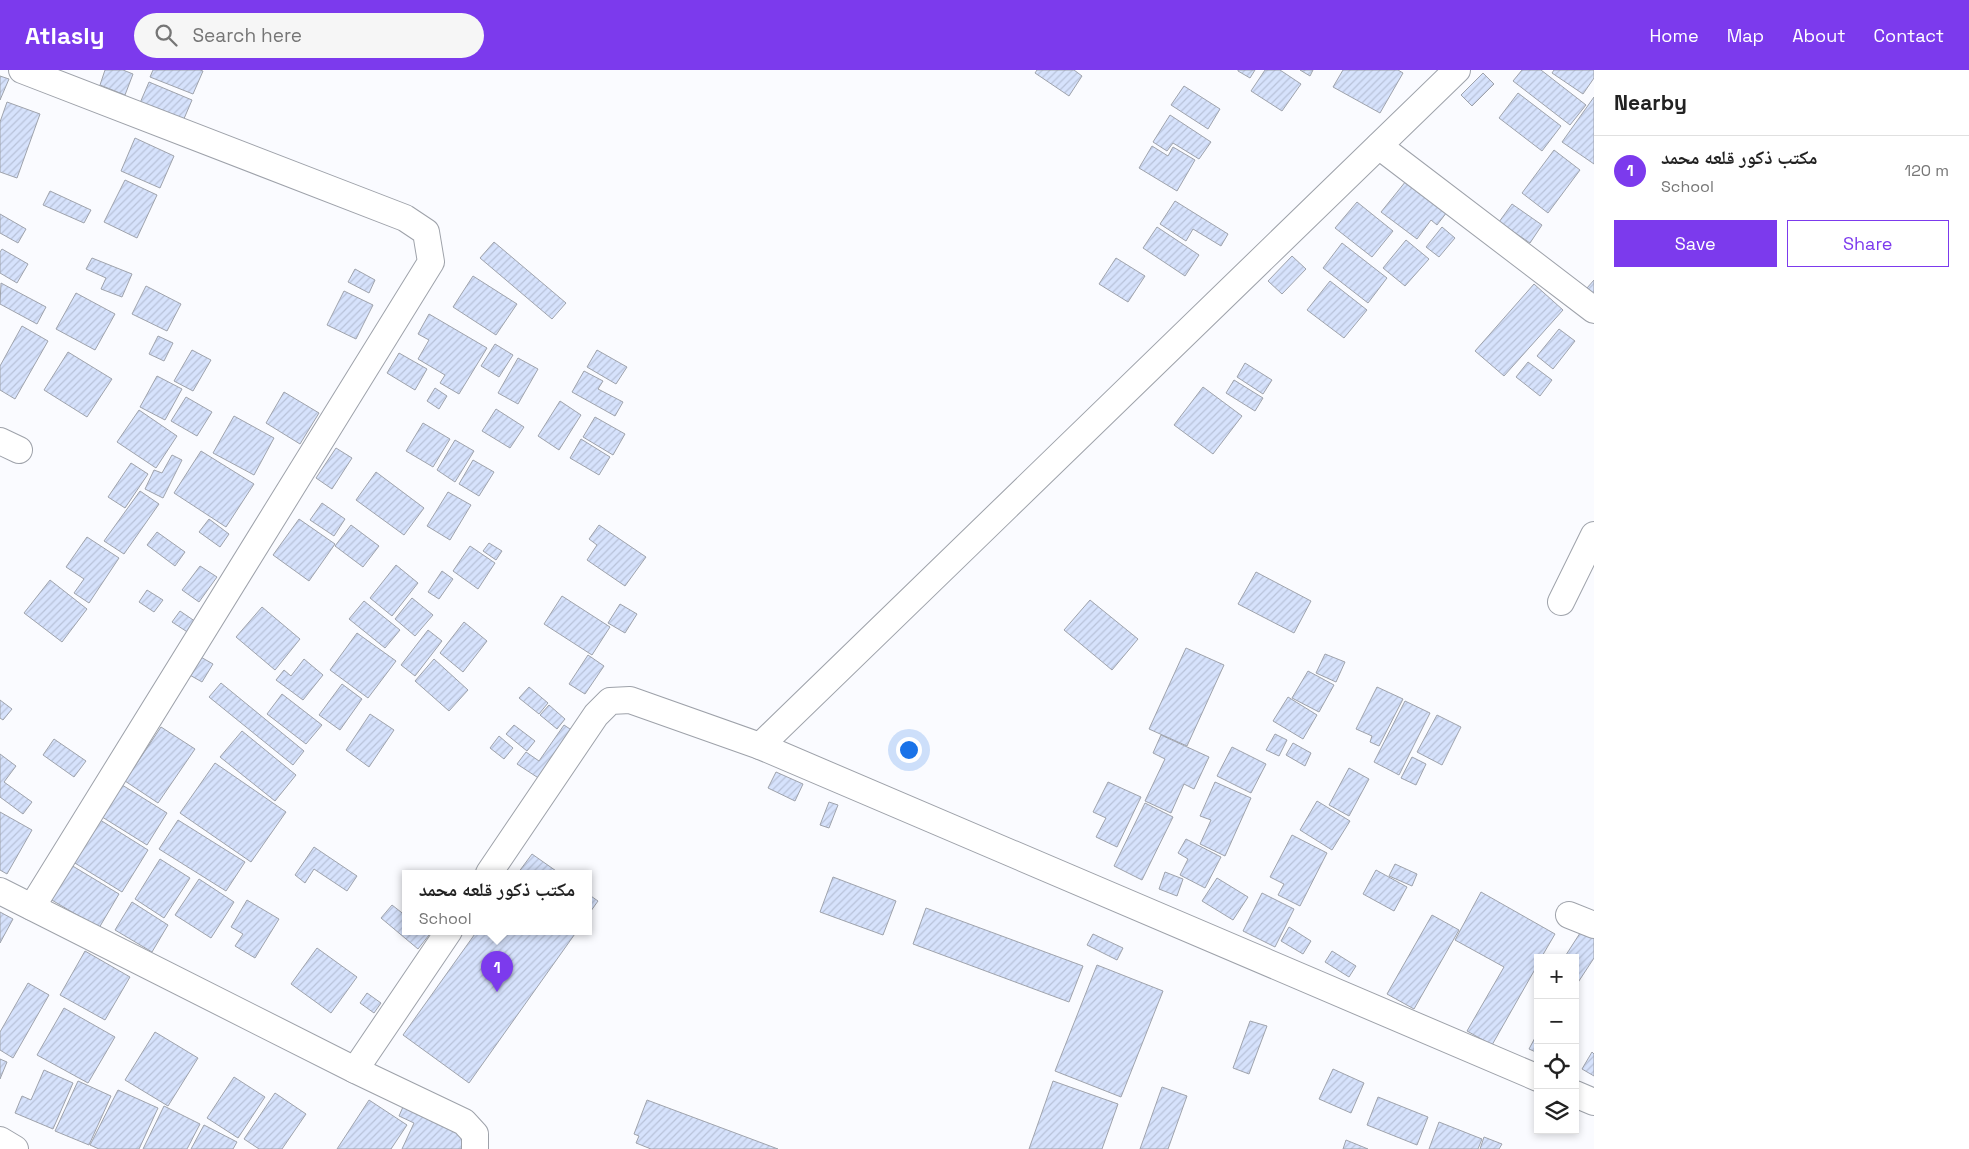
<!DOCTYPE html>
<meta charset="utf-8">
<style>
:root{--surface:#fff;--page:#f6f6f6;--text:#222;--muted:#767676;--line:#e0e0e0;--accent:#7c3aed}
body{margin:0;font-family:"Space Grotesk","Noto Naskh Arabic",sans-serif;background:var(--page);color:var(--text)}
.controls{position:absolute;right:15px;bottom:15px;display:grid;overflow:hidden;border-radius:0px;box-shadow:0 2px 8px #0003}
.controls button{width:45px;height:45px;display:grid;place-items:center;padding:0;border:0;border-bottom:1px solid var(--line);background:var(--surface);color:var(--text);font:25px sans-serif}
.you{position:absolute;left:908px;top:679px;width:18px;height:18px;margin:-12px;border:4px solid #fff;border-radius:50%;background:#1a73e8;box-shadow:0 0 0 8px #1a73e833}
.badge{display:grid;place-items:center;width:32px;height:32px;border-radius:50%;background:var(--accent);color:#fff;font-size:16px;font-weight:700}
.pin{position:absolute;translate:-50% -41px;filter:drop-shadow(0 1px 2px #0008)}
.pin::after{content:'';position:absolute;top:26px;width:18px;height:15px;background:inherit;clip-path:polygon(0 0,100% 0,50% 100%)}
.popup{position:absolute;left:402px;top:800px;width:190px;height:65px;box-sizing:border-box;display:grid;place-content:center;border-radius:0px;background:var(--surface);filter:drop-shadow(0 1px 4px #0005);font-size:16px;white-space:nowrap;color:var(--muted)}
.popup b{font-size:19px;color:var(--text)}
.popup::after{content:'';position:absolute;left:50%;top:100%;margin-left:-10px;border:10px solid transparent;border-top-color:var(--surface)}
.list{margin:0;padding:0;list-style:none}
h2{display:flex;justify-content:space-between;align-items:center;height:65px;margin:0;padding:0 20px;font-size:21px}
h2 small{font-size:16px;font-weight:400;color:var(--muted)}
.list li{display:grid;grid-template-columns:32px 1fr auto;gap:15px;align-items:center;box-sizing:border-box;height:70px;padding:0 20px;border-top:1px solid var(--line)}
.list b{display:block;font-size:19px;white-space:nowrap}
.list p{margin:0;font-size:16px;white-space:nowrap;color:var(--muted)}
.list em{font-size:16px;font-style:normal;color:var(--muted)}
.actions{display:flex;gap:10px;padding:15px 20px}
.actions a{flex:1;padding:11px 0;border:1px solid var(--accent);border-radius:0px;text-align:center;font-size:18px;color:var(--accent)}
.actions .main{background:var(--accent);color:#fff}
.icon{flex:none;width:28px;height:28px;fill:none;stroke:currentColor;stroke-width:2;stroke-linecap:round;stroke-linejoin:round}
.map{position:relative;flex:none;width:1594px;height:1079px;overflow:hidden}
header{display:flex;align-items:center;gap:30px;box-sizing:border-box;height:70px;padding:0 25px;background:var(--accent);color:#fff}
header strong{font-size:24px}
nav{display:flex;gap:28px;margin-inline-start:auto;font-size:18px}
.search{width:350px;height:45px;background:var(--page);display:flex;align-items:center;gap:12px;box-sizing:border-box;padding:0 18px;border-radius:28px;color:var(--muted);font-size:19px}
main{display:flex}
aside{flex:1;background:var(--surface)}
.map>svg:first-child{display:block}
.building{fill:url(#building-hatch);stroke:#9fa3ac}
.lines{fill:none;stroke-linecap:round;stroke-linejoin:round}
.minor-casing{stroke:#9ea2aa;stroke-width:28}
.minor{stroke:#fff;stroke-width:26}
</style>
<header>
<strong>Atlasly</strong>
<div class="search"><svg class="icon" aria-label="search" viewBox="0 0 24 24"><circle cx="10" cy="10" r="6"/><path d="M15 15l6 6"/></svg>Search here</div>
<nav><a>Home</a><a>Map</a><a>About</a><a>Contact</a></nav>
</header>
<main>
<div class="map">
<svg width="1594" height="1079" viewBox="0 0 1594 1079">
<defs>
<pattern id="building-hatch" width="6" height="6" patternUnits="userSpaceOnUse" patternTransform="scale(1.25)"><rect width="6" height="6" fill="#d6e2fc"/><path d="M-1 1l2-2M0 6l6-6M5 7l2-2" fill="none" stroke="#b8c2d9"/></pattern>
</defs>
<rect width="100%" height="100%" fill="#fafbff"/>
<g class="building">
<path d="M 105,0 L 123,0 L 133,4 L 125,25 L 100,15 Z"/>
<path d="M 153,0 L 200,0 L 203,1 L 193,24 L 150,7 Z"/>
<path d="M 1037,0 L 1074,0 L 1082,6 L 1069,26 L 1035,3 Z"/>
<path d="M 1238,0 L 1255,0 L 1250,8 L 1238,1 Z"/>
<path d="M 1265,0 L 1280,0 L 1301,14 L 1282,41 L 1251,21 Z"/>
<path d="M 1300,0 L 1313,0 L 1310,6 Z"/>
<path d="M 1343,0 L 1398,0 L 1403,3 L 1380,43 L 1333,17 Z"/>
<path d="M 1522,0 L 1541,0 L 1586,35 L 1570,55 L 1513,11 Z"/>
<path d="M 1554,0 L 1594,0 L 1594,8 L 1583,24 L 1552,3 Z"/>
<path d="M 1483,3 L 1494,14 L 1472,36 L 1461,25 Z"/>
<path d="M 0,6 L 9,9 L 0,30 Z"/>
<path d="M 149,12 L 192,30 L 183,51 L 140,33 Z"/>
<path d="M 1184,16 L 1220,39 L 1208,59 L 1171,35 Z"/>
<path d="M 1518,23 L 1561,56 L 1542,81 L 1499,48 Z"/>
<path d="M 1594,27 L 1594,94 L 1562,72 Z"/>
<path d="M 7,32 L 40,44 L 17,108 L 0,102 L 0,52 Z"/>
<path d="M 1170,45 L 1211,72 L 1199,89 L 1173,73 L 1167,81 L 1153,72 Z"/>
<path d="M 135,68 L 174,86 L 160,118 L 121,101 Z"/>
<path d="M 1152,76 L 1168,86 L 1173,77 L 1195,90 L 1177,121 L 1139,98 Z"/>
<path d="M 1554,80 L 1580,100 L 1548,143 L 1522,123 Z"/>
<path d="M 125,110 L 157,125 L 137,168 L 104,152 Z"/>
<path d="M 1406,111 L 1447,142 L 1437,155 L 1431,150 L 1417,169 L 1381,142 Z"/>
<path d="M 50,121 L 91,140 L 84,153 L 43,135 Z"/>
<path d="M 1175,131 L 1228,164 L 1221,176 L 1193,159 L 1186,171 L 1160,154 Z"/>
<path d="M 1357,132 L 1393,161 L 1372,187 L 1335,158 Z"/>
<path d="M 1512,134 L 1542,155 L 1530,173 L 1499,152 Z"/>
<path d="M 0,144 L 26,159 L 18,173 L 0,163 Z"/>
<path d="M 1157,157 L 1199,185 L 1185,206 L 1143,178 Z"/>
<path d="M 1442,157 L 1455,168 L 1439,187 L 1426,177 Z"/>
<path d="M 1406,170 L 1429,189 L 1405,216 L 1383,198 Z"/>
<path d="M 494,172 L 566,233 L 552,249 L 480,188 Z"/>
<path d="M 1342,173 L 1387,208 L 1368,233 L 1323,198 Z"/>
<path d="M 2,179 L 28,194 L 17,213 L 0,203 L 0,182 Z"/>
<path d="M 1292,186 L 1306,199 L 1282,224 L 1268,211 Z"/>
<path d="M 92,188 L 132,204 L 122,227 L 101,219 L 106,208 L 86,199 Z"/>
<path d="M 1116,188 L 1145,206 L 1128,232 L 1099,214 Z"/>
<path d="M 355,199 L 375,210 L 369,223 L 348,212 Z"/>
<path d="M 473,206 L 517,234 L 496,265 L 453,237 Z"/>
<path d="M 1594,210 L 1594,224 L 1587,218 Z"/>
<path d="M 1330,211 L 1367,240 L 1344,268 L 1307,240 Z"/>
<path d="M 1,213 L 46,237 L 37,254 L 0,234 Z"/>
<path d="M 1534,214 L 1563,240 L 1504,306 L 1475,281 Z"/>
<path d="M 146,216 L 181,234 L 167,261 L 132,244 Z"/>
<path d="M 344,221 L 373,235 L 356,269 L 327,255 Z"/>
<path d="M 76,223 L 115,244 L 95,280 L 56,259 Z"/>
<path d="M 429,244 L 487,278 L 459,324 L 440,313 L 445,305 L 418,289 L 429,270 L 418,264 Z"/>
<path d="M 22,256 L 48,271 L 15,329 L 0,320 L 0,296 Z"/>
<path d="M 1559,259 L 1575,271 L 1553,299 L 1537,286 Z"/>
<path d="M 158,266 L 173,273 L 164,291 L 149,284 Z"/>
<path d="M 495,274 L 513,285 L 499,307 L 481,296 Z"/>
<path d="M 192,280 L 211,290 L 193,321 L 174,311 Z"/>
<path d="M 597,280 L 627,297 L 616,314 L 587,297 Z"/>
<path d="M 68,282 L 112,309 L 87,347 L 44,320 Z"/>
<path d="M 399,283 L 427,299 L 415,320 L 387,303 Z"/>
<path d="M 518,288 L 538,299 L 518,334 L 498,323 Z"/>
<path d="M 1528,292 L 1552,310 L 1540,326 L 1516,307 Z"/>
<path d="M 1245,293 L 1272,310 L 1263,324 L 1237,307 Z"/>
<path d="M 584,301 L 603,311 L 598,319 L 623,332 L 615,346 L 572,322 Z"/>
<path d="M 157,306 L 182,319 L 165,350 L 140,337 Z"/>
<path d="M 1234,310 L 1263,328 L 1255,341 L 1226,323 Z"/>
<path d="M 1203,317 L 1242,346 L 1213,384 L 1174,355 Z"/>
<path d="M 435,318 L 447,326 L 439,339 L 427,331 Z"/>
<path d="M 284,322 L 319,343 L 300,374 L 266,353 Z"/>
<path d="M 186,327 L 212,342 L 197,366 L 171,351 Z"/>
<path d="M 560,331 L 581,345 L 559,380 L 538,366 Z"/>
<path d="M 496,339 L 524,357 L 510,378 L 482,361 Z"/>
<path d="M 139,340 L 177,366 L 156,398 L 117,372 Z"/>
<path d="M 234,346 L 274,368 L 254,405 L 213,383 Z"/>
<path d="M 595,347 L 625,364 L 613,385 L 583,367 Z"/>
<path d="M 423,353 L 450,369 L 433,397 L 406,381 Z"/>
<path d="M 581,369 L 610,387 L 599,405 L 570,388 Z"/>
<path d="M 455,370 L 474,381 L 455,412 L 437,400 Z"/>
<path d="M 336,378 L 352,388 L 332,419 L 316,408 Z"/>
<path d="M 201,381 L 254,414 L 226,457 L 174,423 Z"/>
<path d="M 172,385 L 182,390 L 163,428 L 145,419 L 154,400 L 162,403 Z"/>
<path d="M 473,390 L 494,402 L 479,426 L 459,414 Z"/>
<path d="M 131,393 L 148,404 L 125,438 L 108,427 Z"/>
<path d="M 376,402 L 424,438 L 404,465 L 356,430 Z"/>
<path d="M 140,421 L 159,434 L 124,484 L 104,471 Z"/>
<path d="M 448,422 L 471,435 L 450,470 L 427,456 Z"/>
<path d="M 322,433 L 345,449 L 334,466 L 310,450 Z"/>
<path d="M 209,449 L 229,464 L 220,477 L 199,462 Z"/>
<path d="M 299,449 L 335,474 L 309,511 L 273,485 Z"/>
<path d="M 351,455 L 379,476 L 363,497 L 335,476 Z"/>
<path d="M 599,455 L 646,487 L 625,516 L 587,490 L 597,475 L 589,469 Z"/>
<path d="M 157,462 L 185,482 L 175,496 L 147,475 Z"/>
<path d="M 87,467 L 119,488 L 89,533 L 74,523 L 84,509 L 66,497 Z"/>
<path d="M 489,473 L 502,481 L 496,490 L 483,481 Z"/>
<path d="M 470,476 L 495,493 L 478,519 L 453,501 Z"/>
<path d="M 396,495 L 418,513 L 392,546 L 370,528 Z"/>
<path d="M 200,496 L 217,507 L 199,532 L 182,520 Z"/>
<path d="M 442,501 L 453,509 L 439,529 L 428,522 Z"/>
<path d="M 1256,502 L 1311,531 L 1294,563 L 1238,534 Z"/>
<path d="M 50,510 L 87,539 L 62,572 L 24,543 Z"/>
<path d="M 147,520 L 163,530 L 154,542 L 139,532 Z"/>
<path d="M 562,526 L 610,557 L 592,585 L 544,554 Z"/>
<path d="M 412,528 L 433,545 L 415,566 L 395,549 Z"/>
<path d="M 1090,530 L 1138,569 L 1112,600 L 1064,560 Z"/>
<path d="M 364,531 L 400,560 L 385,578 L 349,549 Z"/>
<path d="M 620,534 L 637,544 L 625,563 L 608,553 Z"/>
<path d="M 262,537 L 300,569 L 275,600 L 236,567 Z"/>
<path d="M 180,541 L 199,554 L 192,565 L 172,552 Z"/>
<path d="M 464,552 L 487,571 L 463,602 L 440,583 Z"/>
<path d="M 428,560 L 442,571 L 415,606 L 401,595 Z"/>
<path d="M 357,563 L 396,591 L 368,628 L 330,600 Z"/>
<path d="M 1186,578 L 1224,595 L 1187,676 L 1149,659 Z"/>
<path d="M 1325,584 L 1345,592 L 1336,612 L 1316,603 Z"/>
<path d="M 588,585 L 604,596 L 585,624 L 569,614 Z"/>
<path d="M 199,586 L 213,594 L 202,612 L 188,604 Z"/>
<path d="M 304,589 L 323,605 L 303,630 L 276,610 L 284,600 L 291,606 Z"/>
<path d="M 434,589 L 468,620 L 449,641 L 415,611 Z"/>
<path d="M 1308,601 L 1334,615 L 1319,642 L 1292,628 Z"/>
<path d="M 221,613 L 304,681 L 293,695 L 209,627 Z"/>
<path d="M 342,614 L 362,629 L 340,660 L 319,645 Z"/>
<path d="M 529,617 L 548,633 L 539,644 L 519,628 Z"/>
<path d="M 1377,617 L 1403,629 L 1379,676 L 1370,672 L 1372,666 L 1356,659 Z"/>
<path d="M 282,624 L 322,655 L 306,674 L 267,644 Z"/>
<path d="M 1288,627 L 1317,645 L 1303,669 L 1273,651 Z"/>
<path d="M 0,630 L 12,639 L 3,650 L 0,648 Z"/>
<path d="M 1405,631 L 1430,643 L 1399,705 L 1374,692 Z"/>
<path d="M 549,635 L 565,649 L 557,659 L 540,645 Z"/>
<path d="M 370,644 L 394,660 L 369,697 L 346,680 Z"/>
<path d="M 1437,645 L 1461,657 L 1442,695 L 1417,682 Z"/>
<path d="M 514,655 L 535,671 L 527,681 L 506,664 Z"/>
<path d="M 564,655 L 576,663 L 543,711 L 517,694 L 526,682 L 539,691 Z"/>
<path d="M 161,657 L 195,679 L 158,733 L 125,711 Z"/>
<path d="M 242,661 L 296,705 L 275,731 L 220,687 Z"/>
<path d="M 1275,664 L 1287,670 L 1279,686 L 1266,680 Z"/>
<path d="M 1161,665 L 1209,687 L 1194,719 L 1184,714 L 1171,743 L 1145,731 L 1165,689 L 1153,683 Z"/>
<path d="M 499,666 L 513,678 L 504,689 L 490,678 Z"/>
<path d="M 54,669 L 86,691 L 74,707 L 43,685 Z"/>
<path d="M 1293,673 L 1311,683 L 1305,696 L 1286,685 Z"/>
<path d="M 1232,677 L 1266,694 L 1251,723 L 1217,706 Z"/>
<path d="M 0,684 L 16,696 L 4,712 L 32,732 L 23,744 L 0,727 Z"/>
<path d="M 1412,687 L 1426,694 L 1416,715 L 1401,708 Z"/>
<path d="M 215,693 L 286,742 L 251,792 L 180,743 Z"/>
<path d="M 1349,698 L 1369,709 L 1349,746 L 1329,735 Z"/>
<path d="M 776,702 L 803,714 L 795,731 L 768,718 Z"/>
<path d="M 1108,712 L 1141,727 L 1117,777 L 1096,767 L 1106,748 L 1093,742 Z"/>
<path d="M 1215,712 L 1251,728 L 1225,786 L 1200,774 L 1211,750 L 1200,746 Z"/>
<path d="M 119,713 L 167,743 L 147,775 L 99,745 Z"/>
<path d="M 1317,731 L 1350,751 L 1332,780 L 1300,760 Z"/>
<path d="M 829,732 L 838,735 L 829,758 L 820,755 Z"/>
<path d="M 1145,733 L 1173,747 L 1142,810 L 1114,796 Z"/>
<path d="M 0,742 L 32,760 L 7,804 L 0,800 Z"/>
<path d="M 97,748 L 148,780 L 122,822 L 70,790 Z"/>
<path d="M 178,750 L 245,792 L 226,821 L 159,779 Z"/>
<path d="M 1292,765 L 1327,783 L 1300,836 L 1278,825 L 1284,814 L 1270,807 Z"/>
<path d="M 1186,769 L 1221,787 L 1205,818 L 1180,805 L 1188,789 L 1178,783 Z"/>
<path d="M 314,777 L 357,806 L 347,821 L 314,799 L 305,813 L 295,805 Z"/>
<path d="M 532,784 L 559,803 L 518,803 Z"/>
<path d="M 160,789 L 190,808 L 164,848 L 135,829 Z"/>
<path d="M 66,792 L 119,824 L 99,858 L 45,826 Z"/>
<path d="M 1395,794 L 1417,804 L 1412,816 L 1389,806 Z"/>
<path d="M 1376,800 L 1407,817 L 1394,841 L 1363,824 Z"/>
<path d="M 1165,802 L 1183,809 L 1177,826 L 1159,819 Z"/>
<path d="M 833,807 L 896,831 L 883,865 L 820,842 Z"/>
<path d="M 1217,808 L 1248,827 L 1233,850 L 1202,831 Z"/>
<path d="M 199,809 L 234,832 L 211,868 L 175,845 Z"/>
<path d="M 1481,822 L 1555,864 L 1541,888 L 1538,888 L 1538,894 L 1492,975 L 1467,961 L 1504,897 L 1455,870 Z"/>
<path d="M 1262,823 L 1294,839 L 1275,877 L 1243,861 Z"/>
<path d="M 588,824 L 598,831 L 588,845 Z"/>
<path d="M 247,830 L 279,849 L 255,888 L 235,876 L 243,864 L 231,857 Z"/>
<path d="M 132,832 L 168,855 L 152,882 L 115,860 Z"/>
<path d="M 392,835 L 406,846 L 406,861 L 423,861 L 429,865 L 418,879 L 381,848 Z"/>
<path d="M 926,838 L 1083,896 L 1069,932 L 913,874 Z"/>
<path d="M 0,842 L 13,849 L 0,873 Z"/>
<path d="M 1432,845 L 1459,860 L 1414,939 L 1387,924 Z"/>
<path d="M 1289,857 L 1311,871 L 1303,884 L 1281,871 Z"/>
<path d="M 1582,860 L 1594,868 L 1594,888 L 1575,917 L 1575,888 L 1564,888 Z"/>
<path d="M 477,861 L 577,861 L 469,1013 L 403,965 Z"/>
<path d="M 1093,864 L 1123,878 L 1117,890 L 1087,875 Z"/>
<path d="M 317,878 L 357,907 L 331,943 L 291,914 Z"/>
<path d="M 85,881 L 130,907 L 105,950 L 60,925 Z"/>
<path d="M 1332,881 L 1356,896 L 1349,907 L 1325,892 Z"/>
<path d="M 1097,895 L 1163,921 L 1121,1027 L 1055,1001 Z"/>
<path d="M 28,913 L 49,925 L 13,988 L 0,980 L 0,962 Z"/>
<path d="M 367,923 L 381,933 L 374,943 L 360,933 Z"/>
<path d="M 64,938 L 115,967 L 88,1013 L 37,985 Z"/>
<path d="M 1250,951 L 1267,956 L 1249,1004 L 1233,998 Z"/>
<path d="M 155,962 L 198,988 L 168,1036 L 125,1010 Z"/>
<path d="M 1538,962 L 1538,983 L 1529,979 Z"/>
<path d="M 1592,982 L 1594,984 L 1594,1006 L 1582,999 Z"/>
<path d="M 0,989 L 7,992 L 0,1009 Z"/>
<path d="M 1333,999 L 1364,1013 L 1351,1043 L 1319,1029 Z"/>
<path d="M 44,1000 L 73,1013 L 53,1059 L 15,1043 L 22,1026 L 31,1030 Z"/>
<path d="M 234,1007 L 265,1027 L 238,1068 L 207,1048 Z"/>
<path d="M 78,1011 L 111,1026 L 89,1075 L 55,1061 Z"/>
<path d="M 1053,1011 L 1118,1034 L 1102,1079 L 1029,1079 Z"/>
<path d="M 1162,1017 L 1187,1026 L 1168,1079 L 1140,1079 Z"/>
<path d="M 118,1020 L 158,1038 L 139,1079 L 99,1079 L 90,1075 Z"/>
<path d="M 275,1023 L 306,1044 L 282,1079 L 259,1079 L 244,1069 Z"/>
<path d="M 1378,1027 L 1428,1047 L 1417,1075 L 1367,1055 Z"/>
<path d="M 369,1030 L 407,1055 L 391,1079 L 337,1079 Z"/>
<path d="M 406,1030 L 470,1060 L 461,1079 L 402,1079 L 414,1053 L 399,1046 Z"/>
<path d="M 647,1030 L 778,1079 L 651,1079 L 636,1073 L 639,1066 L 634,1064 Z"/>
<path d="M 164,1036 L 200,1054 L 187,1079 L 143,1079 Z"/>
<path d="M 1439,1052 L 1482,1069 L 1478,1079 L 1429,1079 Z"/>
<path d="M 204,1055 L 237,1072 L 233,1079 L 191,1079 Z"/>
<path d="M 1484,1067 L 1502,1074 L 1499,1079 L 1480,1079 Z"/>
<path d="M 1346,1070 L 1368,1079 L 1343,1079 Z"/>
</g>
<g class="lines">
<defs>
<g id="minor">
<path d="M 22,0 L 405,148 L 426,162 L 431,192 L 32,837"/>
<path d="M 1379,76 L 1594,240"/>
<path d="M 0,371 L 19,380"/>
<path d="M 1561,532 L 1594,465"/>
<path d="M 760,676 L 1457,0"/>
<path d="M 489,803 L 596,645 L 610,631 L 630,630 L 760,676 L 1538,1008"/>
<path d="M 0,821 L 355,1000 L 464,1052 L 475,1064 L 475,1079"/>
<path d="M 1569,845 L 1594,855"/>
<path d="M 355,1000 L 449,861"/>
<path d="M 1575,1024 L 1594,1032"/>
<path d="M 0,1070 L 15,1079"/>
</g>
</defs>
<use href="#minor" class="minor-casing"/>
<use href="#minor" class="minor"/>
</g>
</svg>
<div class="controls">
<button>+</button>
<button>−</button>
<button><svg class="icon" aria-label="locate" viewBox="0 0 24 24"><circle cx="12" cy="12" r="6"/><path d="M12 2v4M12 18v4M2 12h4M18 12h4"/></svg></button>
<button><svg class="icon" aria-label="layers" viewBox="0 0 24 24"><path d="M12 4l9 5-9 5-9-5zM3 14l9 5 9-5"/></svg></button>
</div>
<div class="you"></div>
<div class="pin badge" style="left:497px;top:922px">1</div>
<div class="popup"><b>مکتب ذکور قلعه محمد</b>School</div>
</div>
<aside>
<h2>Nearby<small></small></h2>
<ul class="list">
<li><span class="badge">1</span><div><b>مکتب ذکور قلعه محمد</b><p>School</p></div><em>120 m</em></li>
</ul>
<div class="actions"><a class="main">Save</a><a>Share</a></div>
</aside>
</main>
